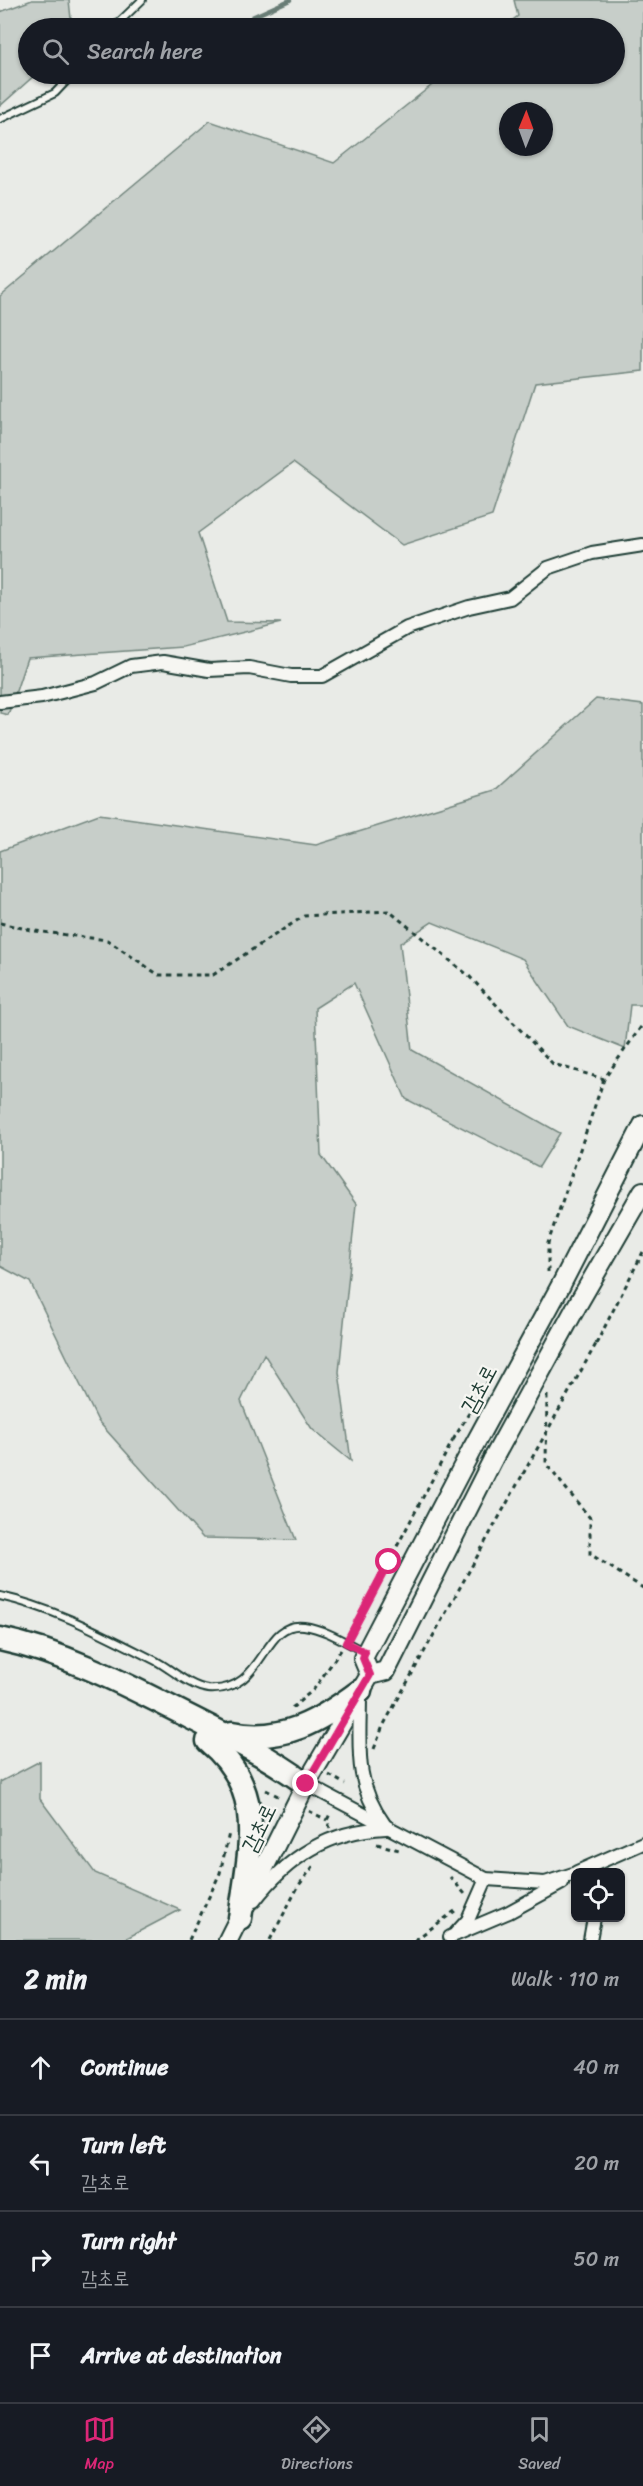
<!DOCTYPE html>
<meta charset="utf-8">
<style>
:root{--surface:#171b24;--page:#20242c;--text:#f1f3f6;--muted:#9ea1a6;--line:#363941;--accent:#db2777}
body{margin:0;font-family:Sriracha,"Poor Story",sans-serif;background:var(--page);color:var(--text)}
.controls{position:absolute;right:18px;bottom:18px;display:grid;overflow:hidden;border-radius:9px;box-shadow:0 2px 4px #0004}
.controls button{width:54px;height:54px;display:grid;place-items:center;padding:0;border:0;border-bottom:2px solid var(--line);background:var(--surface);color:var(--text);font:30px sans-serif}
.compass{position:absolute;left:499px;top:102px;width:54px;height:54px;border-radius:50%;background:var(--surface);box-shadow:0 2px 4px #0004;rotate:1deg}
.stop{position:absolute;width:18px;height:18px;margin:-14px;border:4px solid #db2777;border-radius:50%;background:#fff}
.stop.end{background:#db2777;border-color:#fff;box-shadow:0 2px 6px #0008}
.list{margin:0;padding:0;list-style:none}
h2{display:flex;justify-content:space-between;align-items:center;height:78px;margin:0;padding:0 24px;font-size:26px}
h2 small{font-size:20px;font-weight:400;color:var(--muted)}
.list li{display:grid;grid-template-columns:39px 1fr auto;gap:18px;align-items:center;box-sizing:border-box;height:96px;padding:0 24px;border-top:2px solid var(--line)}
.list b{display:block;font-size:22px;white-space:nowrap}
.list p{margin:0;font-size:20px;white-space:nowrap;color:var(--muted)}
.list em{font-size:20px;font-style:normal;color:var(--muted)}
.icon{flex:none;width:33px;height:33px;fill:none;stroke:currentColor;stroke-width:2;stroke-linecap:round;stroke-linejoin:round}
.map{position:relative;flex:none;width:643px;height:1940px;overflow:hidden}
.search{position:absolute;background:var(--surface);box-shadow:0 2px 4px #0004;left:18px;right:18px;top:18px;height:66px;display:flex;align-items:center;gap:15px;box-sizing:border-box;padding:0 21px;border-radius:33px;color:var(--muted);font-size:22px}
.sheet{height:462px;background:var(--surface)}
nav{display:flex;justify-content:space-around;align-items:center;box-sizing:border-box;height:84px;border-top:2px solid var(--line);background:var(--surface);font-size:16px;color:var(--muted)}
nav a{display:grid;justify-items:center;gap:3px}
nav .on{color:var(--accent)}
.map>svg:first-child{display:block}
.green{fill:#c7cec9;stroke:#73867e;stroke-width:1.5;fill-rule:evenodd}
.lines{fill:none;stroke-linecap:round;stroke-linejoin:round}
.stream{stroke:#687c75;stroke-width:4.5}
.service-casing{stroke:#1f3d34;stroke-width:10}
.minor-casing{stroke:#1f3d34;stroke-width:16}
.secondary-casing{stroke:#1f3d34;stroke-width:22}
.motorway-casing{stroke:#1f3d34;stroke-width:27}
.path{stroke:#1f3d34;stroke-width:3;stroke-dasharray:4.5 4.5;stroke-linecap:butt}
.service{stroke:#f6f6f2;stroke-width:6}
.minor{stroke:#f6f6f2;stroke-width:12}
.secondary{stroke:#f6f6f2;stroke-width:18}
.motorway{stroke:#f6f6f2;stroke-width:22}
.secondary-bridge-casing{stroke:#1f3d34;stroke-width:22;stroke-linecap:butt}
.path-bridge{stroke:#1f3d34;stroke-width:3;stroke-dasharray:4.5 4.5;stroke-linecap:butt}
.secondary-bridge{stroke:#f6f6f2;stroke-width:18}
.route{stroke:#db2777;stroke-width:8}
.labels{text-anchor:middle;stroke-width:4.5;stroke-linejoin:round;paint-order:stroke}
.street-label{font-size:21px;fill:#1f3d34;stroke:#f6f6f2}
</style>
<div class="map">
<svg width="643" height="1940" viewBox="0 0 643 1940">
<rect width="100%" height="100%" fill="#e9ebe7"/>
<filter id="ink" filterUnits="userSpaceOnUse"><feTurbulence type="fractalNoise" baseFrequency=".0167" numOctaves="2"/><feDisplacementMap in="SourceGraphic" scale="12" xChannelSelector="R" yChannelSelector="G"/><feConvolveMatrix kernelMatrix="1 2 1 2 8 2 1 2 1" color-interpolation-filters="sRGB"/></filter>
<g filter="url(#ink)">
<g class="green">
<path d="M 32,0 L 69,0 L 72,28 L 28,28 L 28,74 L 36,74 L 0,106 L 0,12 Z"/>
<path d="M 514,0 L 643,0 L 643,371 L 535,383 L 492,516 L 402,545 L 293,463 L 198,533 L 227,622 L 281,623 L 183,647 L 27,658 L 8,715 L 0,713 L 0,296 L 210,121 L 334,163 L 446,74 L 614,74 L 614,28 L 502,28 L 518,16 ZM 508,111 L 544,111 L 544,147 L 508,147 Z"/>
<path d="M 596,699 L 643,705 L 643,1005 L 630,1005 L 625,1049 L 568,1026 L 523,959 L 432,922 L 400,943 L 412,1050 L 560,1133 L 539,1167 L 406,1099 L 354,983 L 315,1008 L 321,1155 L 356,1204 L 339,1372 L 351,1461 L 312,1429 L 264,1354 L 241,1401 L 296,1540 L 203,1538 L 98,1421 L 30,1282 L 0,1266 L 0,851 L 99,814 L 316,845 L 495,790 Z"/>
<path d="M 40,1761 L 40,1799 L 95,1873 L 180,1910 L 123,1940 L 0,1940 L 0,1782 Z"/>
</g>
<g class="lines">
<path class="stream" d="M 252,17 L 290,0"/>
<defs>
<g id="service">
<path d="M 113,28 L 142,0"/>
<path d="M 0,119 L 55,93 L 73,74"/>
<path d="M 0,1596 C 55,1608 106,1636 156,1661 C 171,1669 190,1687 208,1689 C 266,1693 261,1620 304,1626 C 325,1629 345,1642 363,1651"/>
</g>
<g id="minor">
<path d="M 0,702 L 42,697 L 96,683 L 131,666 L 163,662 L 209,670 L 249,668 L 291,676 L 322,676 L 407,628 L 469,607 L 510,598 L 548,568 L 592,553 L 643,545"/>
<path d="M 360,1695 C 360,1746 353,1781 384,1824"/>
<path d="M 306,1784 L 486,1879 L 545,1883 L 576,1873"/>
<path d="M 577,1872 L 643,1843"/>
<path d="M 254,1901 C 289,1856 329,1831 386,1828"/>
<path d="M 456,1933 L 468,1920 L 486,1879"/>
<path d="M 450,1937 L 509,1912 L 562,1883"/>
<path d="M 590,1940 L 594,1918"/>
</g>
<g id="secondary">
<path d="M 561,1285 L 643,1125"/>
<path d="M 575,1309 L 643,1191"/>
<path d="M 370,1675 L 363,1658 L 472,1449"/>
<path d="M 228,1940 L 306,1784 L 370,1675 L 386,1671 L 493,1459"/>
</g>
<g id="motorway">
<path d="M 0,1639 C 61,1652 115,1679 170,1707 C 217,1731 264,1753 306,1784"/>
<path d="M 232,1733 C 283,1743 320,1721 360,1691"/>
<path d="M 208,1741 C 268,1790 249,1851 240,1918"/>
</g>
</defs>
<use href="#service" class="service-casing"/>
<use href="#minor" class="minor-casing"/>
<use href="#secondary" class="secondary-casing"/>
<use href="#motorway" class="motorway-casing"/>
<g class="path">
<path d="M 0,923 L 35,931 L 107,940 L 159,975 L 213,975 L 304,916 L 389,911 L 469,976 L 553,1064 L 604,1079 L 643,1024"/>
<path d="M 548,1272 L 548,1243 L 604,1079"/>
<path d="M 596,1344 L 643,1252"/>
<path d="M 547,1395 L 546,1464 L 590,1518 L 590,1554 L 643,1588"/>
<path d="M 351,1634 L 453,1440"/>
<path d="M 292,1708 L 314,1689 L 341,1650"/>
<path d="M 374,1749 L 383,1726 L 523,1474"/>
<path d="M 329,1775 L 345,1784"/>
<path d="M 266,1790 L 282,1798"/>
<path d="M 309,1811 L 327,1820"/>
<path d="M 330,1828 L 327,1820 L 331,1812"/>
<path d="M 377,1844 L 399,1850"/>
<path d="M 450,1877 L 465,1894"/>
<path d="M 189,1940 L 220,1873 L 229,1833"/>
<path d="M 270,1940 L 299,1885 L 315,1864"/>
<path d="M 415,1940 L 455,1911"/>
</g>
<use href="#service" class="service"/>
<use href="#minor" class="minor"/>
<use href="#secondary" class="secondary"/>
<use href="#motorway" class="motorway"/>
<defs>
<g id="secondary-bridge">
<path d="M 472,1449 L 561,1285"/>
<path d="M 493,1459 L 575,1309"/>
</g>
</defs>
<use href="#secondary-bridge" class="secondary-bridge-casing"/>
<g class="path-bridge">
<path d="M 453,1440 L 490,1378"/>
<path d="M 523,1474 L 596,1344"/>
</g>
<use href="#secondary-bridge" class="secondary-bridge"/>
</g>
</g>
<g class="lines" filter="url(#ink)">
<path class="route" d="M 306,1784 L 370,1675 L 363,1658 L 365,1652 L 346,1643 L 389,1562"/>
</g>
<g class="labels">
<g class="street-label">
<text transform="translate(479 1389) rotate(-62)" y="7">감초로</text>
<text transform="translate(259 1828) rotate(-64)" y="7">감초로</text>
</g>
</g>
</svg>
<div class="controls">
<button><svg class="icon" aria-label="locate" viewBox="0 0 24 24"><circle cx="12" cy="12" r="6"/><path d="M12 2v4M12 18v4M2 12h4M18 12h4"/></svg></button>
</div>
<svg class="compass" viewBox="-18 -18 36 36"><path d="M0-13l5 13h-10z" fill="#e53935"/><path d="M0 13l5-13h-10z" fill="#9ea1a6"/></svg>
<div class="stop" style="left:389px;top:1562px"></div>
<div class="stop end" style="left:306px;top:1784px"></div>
<div class="search"><svg class="icon" aria-label="search" viewBox="0 0 24 24"><circle cx="10" cy="10" r="6"/><path d="M15 15l6 6"/></svg>Search here</div>
</div>
<section class="sheet">
<h2>2 min<small>Walk · 110 m</small></h2>
<ul class="list">
<li><svg class="icon" aria-label="ahead" viewBox="0 0 24 24"><path d="M12 20V5M6 11l6-6 6 6"/></svg><div><b>Continue</b></div><em>40 m</em></li>
<li><svg class="icon" aria-label="left" viewBox="0 0 24 24"><path d="M17 20v-9H6M10 6l-5 5 5 5"/></svg><div><b>Turn left</b><p>감초로</p></div><em>20 m</em></li>
<li><svg class="icon" aria-label="right" viewBox="0 0 24 24"><path d="M7 20v-9h11M14 6l5 5-5 5"/></svg><div><b>Turn right</b><p>감초로</p></div><em>50 m</em></li>
<li><svg class="icon" aria-label="arrive" viewBox="0 0 24 24"><path d="M6 21V4h12l-3 4 3 4H6"/></svg><div><b>Arrive at destination</b></div></li>
</ul>
</section>
<nav>
<a class="on"><svg class="icon" aria-label="map" viewBox="0 0 24 24"><path d="M3 6l6-2 6 2 6-2v14l-6 2-6-2-6 2zM9 4v14M15 6v14"/></svg>Map</a>
<a><svg class="icon" aria-label="directions" viewBox="0 0 24 24"><path d="M12 3l9 9-9 9-9-9zM9 14v-3h6M13 9l2 2-2 2"/></svg>Directions</a>
<a><svg class="icon" aria-label="saved" viewBox="0 0 24 24"><path d="M7 4h10v16l-5-4-5 4z"/></svg>Saved</a>
</nav>
